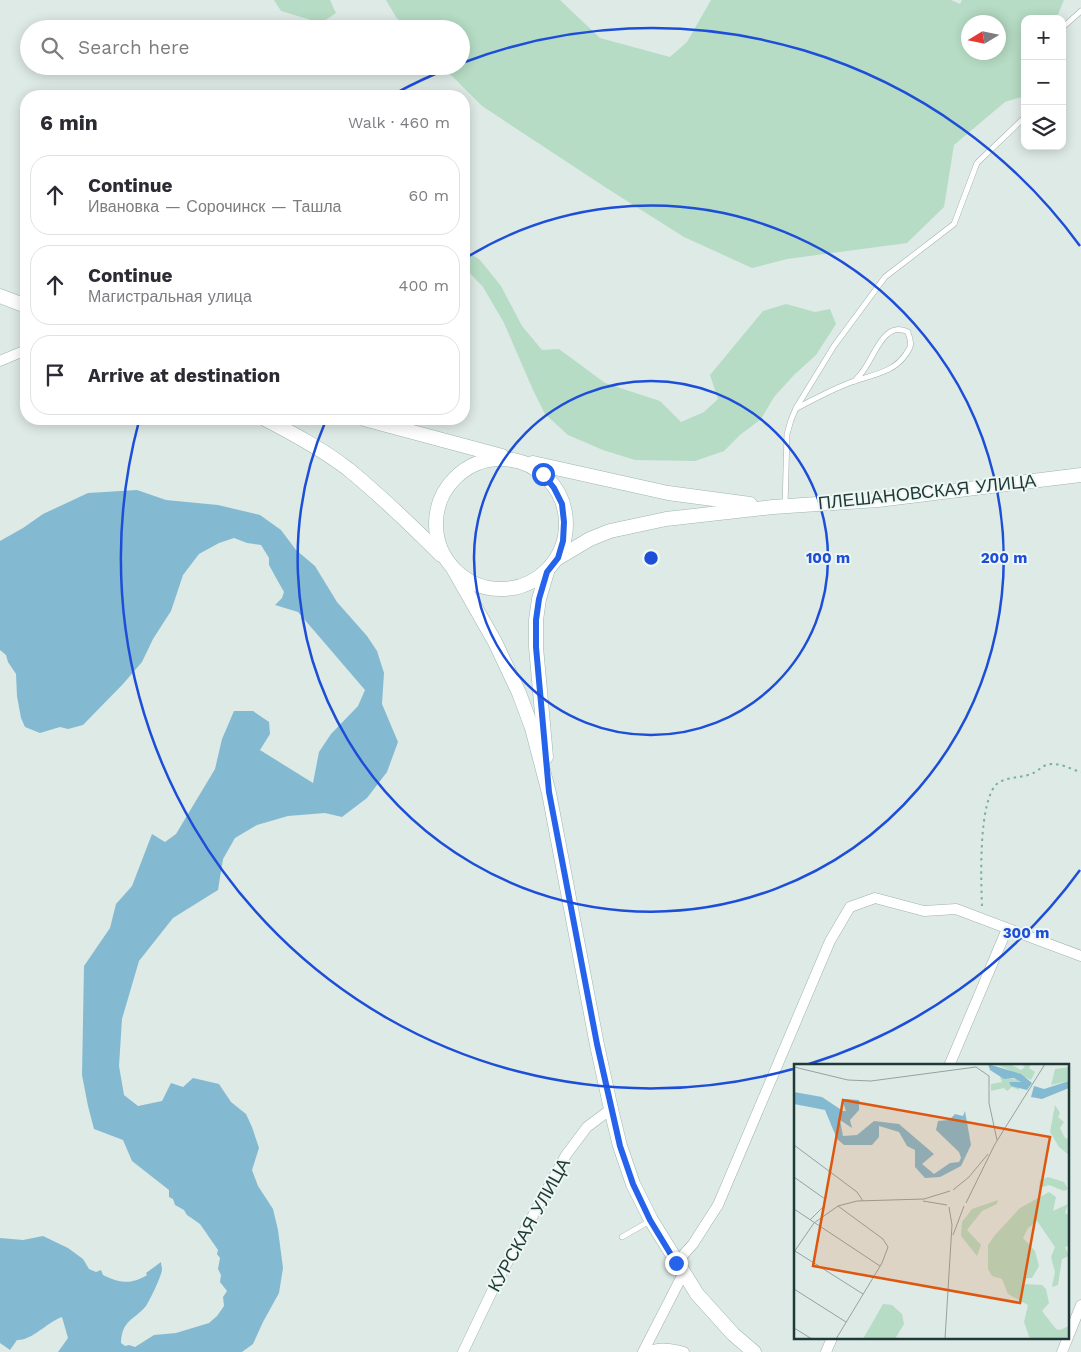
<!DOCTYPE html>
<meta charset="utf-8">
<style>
:root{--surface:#fff;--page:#f7f7f7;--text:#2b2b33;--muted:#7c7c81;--line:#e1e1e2}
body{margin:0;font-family:"Work Sans",sans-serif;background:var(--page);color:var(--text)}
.controls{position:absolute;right:15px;top:15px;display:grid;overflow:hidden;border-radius:10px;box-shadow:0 2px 12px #0003}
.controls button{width:45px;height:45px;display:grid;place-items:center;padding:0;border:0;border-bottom:1px solid var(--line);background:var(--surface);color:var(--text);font:25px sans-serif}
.compass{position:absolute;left:961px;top:15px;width:45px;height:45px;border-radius:50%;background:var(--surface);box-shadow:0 2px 12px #0003;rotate:260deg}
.stop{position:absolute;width:15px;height:15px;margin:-11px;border:4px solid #2563eb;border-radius:50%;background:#fff}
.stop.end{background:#2563eb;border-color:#fff;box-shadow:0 1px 5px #0008}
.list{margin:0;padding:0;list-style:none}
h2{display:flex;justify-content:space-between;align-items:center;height:65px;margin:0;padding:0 20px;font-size:21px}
h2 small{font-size:16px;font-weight:400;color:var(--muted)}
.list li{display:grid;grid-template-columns:32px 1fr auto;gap:15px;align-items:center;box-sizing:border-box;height:80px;margin:0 10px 10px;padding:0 10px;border:1px solid var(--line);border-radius:20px}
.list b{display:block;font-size:19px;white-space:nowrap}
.list p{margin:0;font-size:16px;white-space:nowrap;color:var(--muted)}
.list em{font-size:16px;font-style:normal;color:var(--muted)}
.icon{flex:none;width:28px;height:28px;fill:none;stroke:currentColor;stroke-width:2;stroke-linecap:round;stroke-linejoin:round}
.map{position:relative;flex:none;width:1081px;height:1352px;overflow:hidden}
.search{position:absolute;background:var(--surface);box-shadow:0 2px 12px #0003;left:20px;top:20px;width:450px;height:55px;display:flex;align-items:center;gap:12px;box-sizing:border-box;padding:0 18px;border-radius:28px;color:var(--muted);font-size:19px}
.panel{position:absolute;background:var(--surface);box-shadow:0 2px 12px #0003;left:20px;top:90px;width:450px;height:335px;border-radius:20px}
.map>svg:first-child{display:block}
.green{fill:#b6dcc5;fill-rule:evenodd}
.water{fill:#84bad1}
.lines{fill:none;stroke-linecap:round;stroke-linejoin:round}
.service-casing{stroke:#a1b2ae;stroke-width:6}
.minor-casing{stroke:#a1b2ae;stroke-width:11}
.secondary-casing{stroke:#9db6b0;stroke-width:15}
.path{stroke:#7daea6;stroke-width:2;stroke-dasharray:2.5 4;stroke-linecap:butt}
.service{stroke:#fff;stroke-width:5}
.minor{stroke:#fff;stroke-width:10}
.secondary{stroke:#fff;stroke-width:14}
.route{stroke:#2563eb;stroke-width:6}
.ring{fill:none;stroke:#1d4ed8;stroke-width:2.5}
.labels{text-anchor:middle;stroke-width:4;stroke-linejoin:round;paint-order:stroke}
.street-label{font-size:18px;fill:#1f3a36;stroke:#eef7f3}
.inset-road{fill:none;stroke:#92a4a0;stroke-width:1}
.view{fill:#de570e;fill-opacity:0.15;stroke:#de570e;stroke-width:2.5}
.inset-edge{fill:none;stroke:#1f3a36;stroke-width:2.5}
.centre{fill:#1d4ed8;stroke:#eef7f3;stroke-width:2.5}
.ring-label{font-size:15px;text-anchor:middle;font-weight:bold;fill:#1d4ed8;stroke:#eef7f3;stroke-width:4;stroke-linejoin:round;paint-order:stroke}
</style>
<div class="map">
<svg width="1081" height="1352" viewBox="0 0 1081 1352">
<rect width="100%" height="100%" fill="#deeae6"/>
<g class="green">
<path d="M 274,0 L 330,0 L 336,13 L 321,23 L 281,11 Z"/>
<path d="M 386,0 L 560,0 L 600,38 L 670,57 L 687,42 L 711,0 L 951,0 L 960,4 L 962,0 L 1064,0 L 1056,19 L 1025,19 L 1025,96 L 1005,102 L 954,145 L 944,207 L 907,243 L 787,259 L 752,268 L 684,237 L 608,189 L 482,106 L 442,66 L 461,66 L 461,29 L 407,29 L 396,17 ZM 968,22 L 998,22 L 998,52 L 968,52 Z"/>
<path d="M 464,249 L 480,260 L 501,286 L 522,326 L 542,350 L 559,349 L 605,383 L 660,401 L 681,422 L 704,412 L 718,399 L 710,375 L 763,311 L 786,304 L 815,312 L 830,309 L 836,324 L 816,355 L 794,375 L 774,397 L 761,419 L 740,435 L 724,451 L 695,461 L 635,460 L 603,450 L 568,435 L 545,414 L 533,390 L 504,323 L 483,287 L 464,267 Z"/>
</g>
<path class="water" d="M 137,490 L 166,500 L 218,505 L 260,515 L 281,530 L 296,550 L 315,566 L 337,602 L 367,636 L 377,651 L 384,673 L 382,704 L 398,742 L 387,772 L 367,798 L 342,817 L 325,813 L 288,816 L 257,825 L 235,838 L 223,859 L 218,890 L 173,918 L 139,961 L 122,1019 L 119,1066 L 124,1095 L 138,1106 L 162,1101 L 171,1083 L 183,1087 L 193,1078 L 219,1084 L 231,1102 L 246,1114 L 252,1127 L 259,1148 L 252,1170 L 258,1186 L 273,1209 L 278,1230 L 283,1268 L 279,1293 L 263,1322 L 253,1344 L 242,1352 L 58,1352 L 68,1338 L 62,1317 C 47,1322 32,1341 17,1340 L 10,1350 L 0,1343 L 0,1238 L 23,1240 L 43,1236 L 68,1248 L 83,1259 L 89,1269 L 96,1272 L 101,1270 L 103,1275 C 119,1283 131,1285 147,1275 L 146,1273 L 161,1262 C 161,1265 162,1267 162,1270 C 161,1277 150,1300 146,1306 C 133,1321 122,1320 121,1343 L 125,1346 L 129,1345 L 135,1347 L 154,1335 L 176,1333 L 209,1323 L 217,1316 L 224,1306 L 223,1297 L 227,1291 L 220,1282 L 221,1275 L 218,1269 L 220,1258 L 217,1254 L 218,1250 L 200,1224 L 187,1215 L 184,1210 L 175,1205 L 173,1199 L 169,1197 L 169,1190 L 132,1161 L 123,1140 L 94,1129 L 88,1106 L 82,1075 L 84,966 L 110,928 L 116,904 L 132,886 L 152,834 L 165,842 L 176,834 L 215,769 L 222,739 L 234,711 L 253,711 L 269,722 L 270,734 L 260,750 L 313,783 L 319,752 L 331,734 L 358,706 L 365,690 L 298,612 L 275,605 L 282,598 L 284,592 L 275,576 L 269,565 L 269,558 L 261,545 L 247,543 L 234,538 L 219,543 L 199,554 L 183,575 L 171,611 L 153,639 L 142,662 L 123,684 L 83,725 L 68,729 L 60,727 L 40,733 L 25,727 L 21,718 L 17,696 L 16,674 L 8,662 L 6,655 L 0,650 L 0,541 L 23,528 L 43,514 L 88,493 Z"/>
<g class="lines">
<defs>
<g id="service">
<path d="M 1062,28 L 1081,11"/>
<path d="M 797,408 C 814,399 831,390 849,383 C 869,375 893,374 906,354 C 907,352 909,350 910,347 C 912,342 909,337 908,332 C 885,320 875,354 865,368 C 862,373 858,377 855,381"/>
<path d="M 785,506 L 787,434 L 791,420 L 796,408 L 834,346 L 885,277 L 954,224 L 977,163 L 1025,117"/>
<path d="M 622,1237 L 650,1221"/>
</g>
<g id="minor">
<path d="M 0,361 L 26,350"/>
<path d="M 949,1066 L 1007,929"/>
<path d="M 676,1263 L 693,1244 L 718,1205 L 830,941 L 850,907 L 875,898 L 924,911 L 956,909 L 1081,956"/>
<path d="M 463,1352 L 495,1285 L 566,1155 L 587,1127 L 611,1109"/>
<path d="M 643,1352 L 683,1274"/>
<path d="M 646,1352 C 660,1347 670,1348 684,1352"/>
<path d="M 826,1352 L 832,1338"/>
<path d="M 1062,1352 L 1081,1305"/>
</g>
<g id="secondary">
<path d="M 0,296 L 26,306"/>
<path d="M 265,419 C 294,434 322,449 348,469 C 381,496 411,525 441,555"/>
<path d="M 364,419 L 502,456"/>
<circle cx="501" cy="524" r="65"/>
<path d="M 533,463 L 668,493 L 750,504"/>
<path d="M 558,558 L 590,539 L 610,531 L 666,519 L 773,507 L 878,500 L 1081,475"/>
<path d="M 454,570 L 495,642 L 519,693 L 532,728 L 549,793 L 597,1045 L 611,1109 L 620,1146 L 633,1184 L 651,1220 L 697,1294 L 733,1334 L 754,1352"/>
<path d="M 546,757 L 536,647 L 536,620 L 539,599 L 547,572"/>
</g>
</defs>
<use href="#service" class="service-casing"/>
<use href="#minor" class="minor-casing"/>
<use href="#secondary" class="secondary-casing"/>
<path class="path" d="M 982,906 C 981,881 978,798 998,783 C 1007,777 1018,778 1028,775 C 1034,774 1039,769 1044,766 C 1057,760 1069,769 1081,772"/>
<use href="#service" class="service"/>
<use href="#minor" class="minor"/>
<use href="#secondary" class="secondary"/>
</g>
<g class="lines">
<path class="route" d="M 543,474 L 554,488 L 562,504 L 564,522 L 563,541 L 558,558 L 547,572 L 539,599 L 536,620 L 536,647 L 549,792 L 597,1044 L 620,1146 L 633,1184 L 650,1220 L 676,1263"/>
</g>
<g class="ring">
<circle cx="651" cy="558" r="177"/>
<path d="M464 259A353 353 0 1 1 326 420"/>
<path d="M1080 870A530 530 0 0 1 806 1065M793 1069A530 530 0 0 1 139 421M394 94A530 530 0 0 1 452 67M465 62A530 530 0 0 1 1080 246"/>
</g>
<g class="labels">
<g class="street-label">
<text transform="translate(927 492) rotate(-6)" y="6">ПЛЕШАНОВСКАЯ УЛИЦА</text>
<text transform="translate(529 1225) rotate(-61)" y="6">КУРСКАЯ УЛИЦА</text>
</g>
</g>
<g transform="translate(794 1064)">
<rect width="275" height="275" fill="#deeae6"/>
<path d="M 202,0 L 216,0 L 227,6 L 231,3 L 227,0 L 237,0 L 235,4 L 241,8 L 237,16 ZM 275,3 L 275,17 L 257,21 L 261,5 ZM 206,13 L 225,16 L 226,20 L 217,22 L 225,21 L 225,26 L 218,23 L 213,27 L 210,24 L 197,27 L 197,20 L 208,18 ZM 261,41 L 266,49 L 264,53 L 270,58 L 266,64 L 271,74 L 275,75 L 275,91 L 265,83 L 256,68 ZM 254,113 L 270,118 L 274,125 L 270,127 L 255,121 L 245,124 L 246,116 ZM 255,128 L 262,133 L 259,147 L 274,140 L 271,149 L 275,151 L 275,182 L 271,183 L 275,192 L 268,195 L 264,221 L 258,223 L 261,208 L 257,193 L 261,183 L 243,157 L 234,164 L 229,174 L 241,187 L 245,202 L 238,214 L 233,214 L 229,220 L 248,221 L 252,225 L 255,239 L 248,247 L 262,265 L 266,266 L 275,262 L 275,275 L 236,275 L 230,258 L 234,241 L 214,230 L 208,215 L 198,212 L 194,205 L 194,181 L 201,171 L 226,144 ZM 204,136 L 203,140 L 188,147 L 173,166 L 187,181 L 183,192 L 167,172 L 168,158 L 178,145 ZM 89,240 L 98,241 L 108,250 L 110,260 L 101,275 L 69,275 Z" fill="#b6dcc5"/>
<path d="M 194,0 L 227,10 L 238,19 L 233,26 L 217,22 L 215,18 L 227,18 L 220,14 L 210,15 L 196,6 ZM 275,17 L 275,24 L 248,35 L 237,33 L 240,22 L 250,25 ZM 0,28 L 28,33 L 49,47 L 52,47 L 49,38 L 52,35 L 65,36 L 65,46 L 56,56 L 58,64 L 46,56 L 49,72 L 63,71 L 80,57 L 105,60 L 140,90 L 128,100 L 140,110 L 156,99 L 165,98 L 167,94 L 165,88 L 142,66 L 144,57 L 155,56 L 161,50 L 169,52 L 171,47 L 177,81 L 167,102 L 146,113 L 131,114 L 121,103 L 121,86 L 113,82 L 105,68 L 85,62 L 85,73 L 78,81 L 50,81 L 43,75 L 31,46 L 0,40 Z" fill="#84bad1"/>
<path class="inset-road" d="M 0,3 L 54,16 L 77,17 L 182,3 L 195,12 L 195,39 L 203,76M 0,81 L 63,128 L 69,137M 0,113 L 31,135 L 30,142 L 16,156M 159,126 L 175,113 L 194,90M 129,137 L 153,141M 172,139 L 201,80 L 251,0M 0,145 L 86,202M 159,171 L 170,142M 1,187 L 69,230M 0,188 L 20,159 L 44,142 L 63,137 L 130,135 L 156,127M 0,225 L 52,258M 0,264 L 18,275M 42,275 L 88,199 L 94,183 L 89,175 L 44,142M 151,275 L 158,161 L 155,143"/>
<path class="view" d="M 49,36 L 256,73 L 226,239 L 19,202 Z"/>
<rect width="275" height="275" class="inset-edge"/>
</g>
<circle cx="651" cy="558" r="8" class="centre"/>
<g class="ring-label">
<text x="828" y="563">100 m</text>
<text x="1004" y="563">200 m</text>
<text x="1026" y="938">300 m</text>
</g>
</svg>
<div class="controls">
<button>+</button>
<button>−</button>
<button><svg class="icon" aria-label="layers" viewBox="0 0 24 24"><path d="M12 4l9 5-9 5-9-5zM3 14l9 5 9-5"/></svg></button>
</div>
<svg class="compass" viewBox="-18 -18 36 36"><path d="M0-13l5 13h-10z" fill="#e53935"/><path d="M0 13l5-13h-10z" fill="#7c7c81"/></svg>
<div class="stop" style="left:543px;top:474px"></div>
<div class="stop end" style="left:676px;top:1263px"></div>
<div class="search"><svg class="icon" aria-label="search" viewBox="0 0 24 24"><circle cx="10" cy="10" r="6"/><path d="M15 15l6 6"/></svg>Search here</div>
<section class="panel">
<h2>6 min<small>Walk · 460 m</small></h2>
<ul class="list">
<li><svg class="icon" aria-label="ahead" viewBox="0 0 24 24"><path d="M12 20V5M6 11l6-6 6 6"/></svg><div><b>Continue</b><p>Ивановка — Сорочинск — Ташла</p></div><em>60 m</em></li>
<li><svg class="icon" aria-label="ahead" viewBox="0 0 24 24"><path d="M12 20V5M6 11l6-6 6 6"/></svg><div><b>Continue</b><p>Магистральная улица</p></div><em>400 m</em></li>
<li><svg class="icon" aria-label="arrive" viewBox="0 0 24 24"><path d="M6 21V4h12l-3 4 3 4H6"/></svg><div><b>Arrive at destination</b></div></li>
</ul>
</section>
</div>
